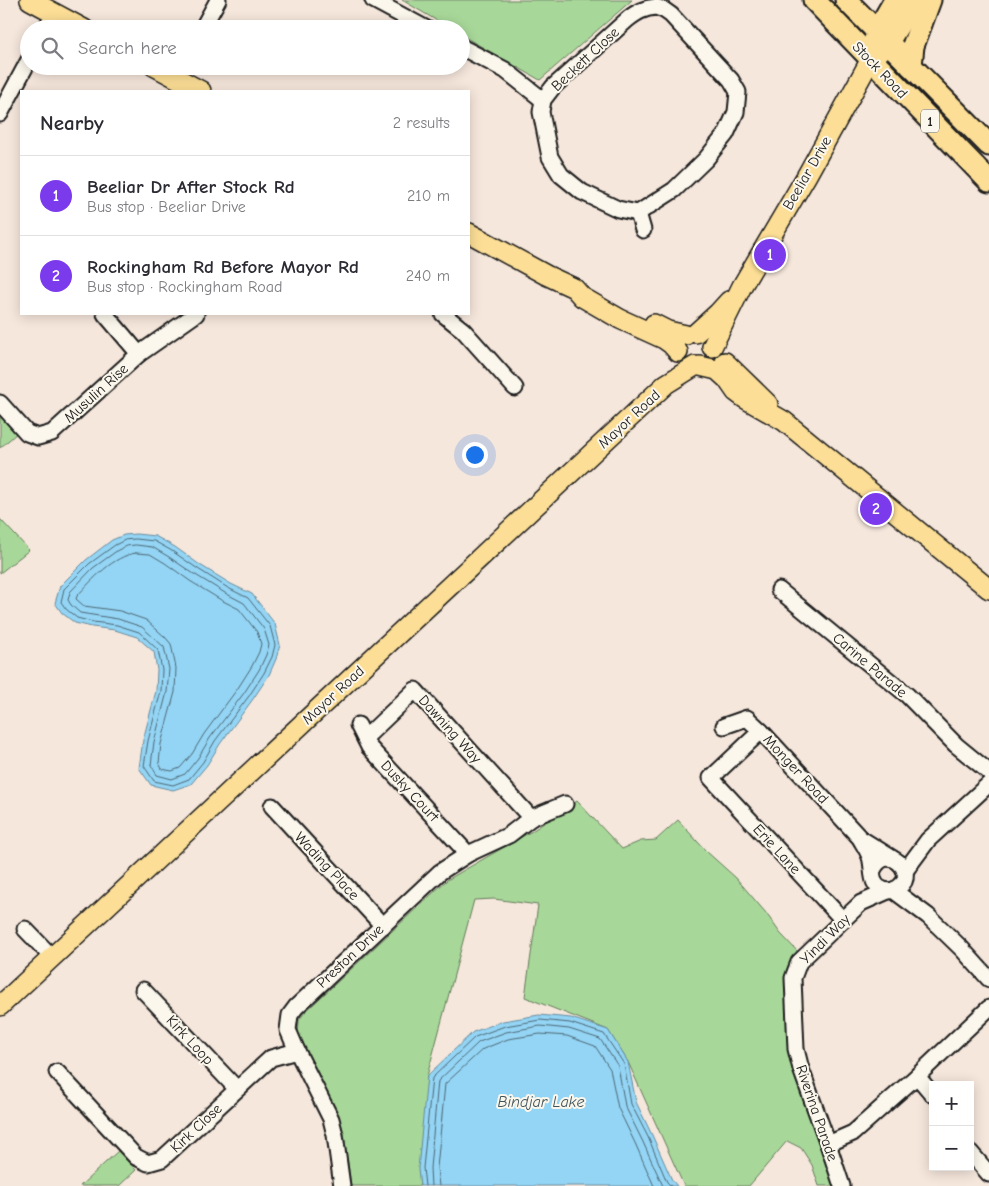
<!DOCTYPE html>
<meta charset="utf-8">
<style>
:root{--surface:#fff;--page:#f7f7f7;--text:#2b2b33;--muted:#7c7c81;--line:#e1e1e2;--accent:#7c3aed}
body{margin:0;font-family:"Comic Neue",sans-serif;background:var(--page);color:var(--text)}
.controls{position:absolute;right:15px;bottom:15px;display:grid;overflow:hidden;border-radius:0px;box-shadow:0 2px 12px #0003}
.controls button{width:45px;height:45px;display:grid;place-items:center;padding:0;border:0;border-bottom:1px solid var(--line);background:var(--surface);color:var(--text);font:25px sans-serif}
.you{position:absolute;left:474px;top:454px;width:18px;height:18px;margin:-12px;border:4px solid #fff;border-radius:50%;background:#1a73e8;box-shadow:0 0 0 8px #1a73e833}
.badge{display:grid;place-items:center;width:32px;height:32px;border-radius:50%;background:var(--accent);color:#fff;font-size:16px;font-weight:700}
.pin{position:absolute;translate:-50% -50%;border:2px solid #fff;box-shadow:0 1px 5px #0006}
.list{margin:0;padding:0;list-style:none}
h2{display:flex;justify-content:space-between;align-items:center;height:65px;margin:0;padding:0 20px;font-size:21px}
h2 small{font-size:16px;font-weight:400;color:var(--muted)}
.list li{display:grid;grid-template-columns:32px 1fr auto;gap:15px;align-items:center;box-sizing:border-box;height:80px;padding:0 20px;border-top:1px solid var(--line)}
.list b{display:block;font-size:19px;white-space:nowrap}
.list p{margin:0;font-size:16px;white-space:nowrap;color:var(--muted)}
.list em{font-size:16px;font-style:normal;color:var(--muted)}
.icon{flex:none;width:28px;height:28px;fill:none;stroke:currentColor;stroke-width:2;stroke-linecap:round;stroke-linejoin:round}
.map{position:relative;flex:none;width:989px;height:1186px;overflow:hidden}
.search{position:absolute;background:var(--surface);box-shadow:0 2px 12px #0003;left:20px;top:20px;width:450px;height:55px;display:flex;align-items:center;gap:12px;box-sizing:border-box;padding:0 18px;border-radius:28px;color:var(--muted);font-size:19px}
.panel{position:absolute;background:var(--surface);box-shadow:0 2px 12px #0003;left:20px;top:90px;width:450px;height:225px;border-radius:0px}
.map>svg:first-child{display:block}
.green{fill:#a8d899;stroke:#627a5a}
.water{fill:#94d5f5;stroke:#648b9e}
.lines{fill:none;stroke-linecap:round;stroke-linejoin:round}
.shore{stroke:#4c6673;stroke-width:1}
.minor-casing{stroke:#1c1c1c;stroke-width:19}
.major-casing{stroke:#1c1c1c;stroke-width:22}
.highway-casing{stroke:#1c1c1c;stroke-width:25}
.minor{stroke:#fbf7ec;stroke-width:15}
.major{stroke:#fcde96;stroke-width:19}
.highway{stroke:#fcde96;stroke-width:21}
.labels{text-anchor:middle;stroke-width:4;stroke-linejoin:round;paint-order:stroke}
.shield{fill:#fbf7ec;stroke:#5f5e5a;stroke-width:1}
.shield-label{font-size:14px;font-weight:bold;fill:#1c1c1c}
.street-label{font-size:15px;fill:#1c1c1c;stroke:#fbf7ec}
.water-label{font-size:16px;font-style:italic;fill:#40545d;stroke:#fbf7ec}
</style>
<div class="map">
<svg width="989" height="1186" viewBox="0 0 989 1186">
<rect width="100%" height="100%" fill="#f6e7dc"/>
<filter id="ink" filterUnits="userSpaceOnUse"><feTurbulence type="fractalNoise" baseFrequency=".02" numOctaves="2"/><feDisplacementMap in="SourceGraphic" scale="10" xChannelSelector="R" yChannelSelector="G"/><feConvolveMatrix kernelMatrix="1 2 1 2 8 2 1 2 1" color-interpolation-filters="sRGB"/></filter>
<g filter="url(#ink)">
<g class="green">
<path d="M 402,0 L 632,0 L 540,80 L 461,35 L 461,29 L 451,29 Z"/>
<path d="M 0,413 L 18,432 L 0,448 Z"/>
<path d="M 0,519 L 29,550 L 0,573 Z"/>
<path d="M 577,801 L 622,849 L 641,841 L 656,840 L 678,820 L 706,851 L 736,878 L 766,913 L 780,933 L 798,952 C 788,965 784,966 788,984 L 792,1056 L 837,1186 L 819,1186 L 812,1165 L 801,1148 L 787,1141 L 749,1186 L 684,1186 L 628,1062 L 608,1030 L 525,997 L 538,905 L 494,899 L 474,900 L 427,1076 L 420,1186 L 351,1186 L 344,1133 L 338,1114 L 298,1037 L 299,1020 L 305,1012 L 447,880 L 532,831 Z"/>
<path d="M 118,1151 L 136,1170 L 119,1186 L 80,1186 Z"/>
</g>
<g class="water">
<path d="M 136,534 L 155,536 L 175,547 L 200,565 L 231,584 L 252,594 L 275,624 L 280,645 L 276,659 L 269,675 L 253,699 L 220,744 L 207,765 L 191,784 L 173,790 L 151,785 L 139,768 L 143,740 L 156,691 L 157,670 L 154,652 L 137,637 L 115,630 L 92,627 L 75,623 L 62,613 L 55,603 L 60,586 L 86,560 L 112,540 L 124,535 Z"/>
<path d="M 539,1015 L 571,1018 L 608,1030 L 628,1062 L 636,1102 L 652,1135 L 672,1180 L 677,1186 L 420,1186 L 418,1169 L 427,1076 L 473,1032 L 503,1021 Z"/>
</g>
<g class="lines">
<g class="shore">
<path d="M 136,539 L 154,541 L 172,551 L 198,569 L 228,588 L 248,598 L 270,626 L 275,645 L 272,657 L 264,673 L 249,696 L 215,741 L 203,762 L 189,779 L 173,785 L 154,781 L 144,766 L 148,741 L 161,691 L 162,670 L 158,650 L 139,632 L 117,625 L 93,622 L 77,618 L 66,609 L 61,602 L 64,589 L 89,564 L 115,545 L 125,540 Z"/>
<path d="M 136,545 L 152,547 L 169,557 L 194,574 L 225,593 L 244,603 L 264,629 L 269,645 L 266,655 L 259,670 L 244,693 L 210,738 L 198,758 L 185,774 L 172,779 L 157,775 L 151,765 L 154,742 L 167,692 L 169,669 L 164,647 L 142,627 L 118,619 L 80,613 L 71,605 L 68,600 L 70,592 L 93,568 L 118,550 L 127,546 Z"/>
<path d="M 136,553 L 150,554 L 165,563 L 190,581 L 221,600 L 239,609 L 257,632 L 261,644 L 259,652 L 252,666 L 238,688 L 204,734 L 192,754 L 180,768 L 172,771 L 162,769 L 159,763 L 161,744 L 175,692 L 176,668 L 171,644 L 166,638 L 146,620 L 120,611 L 84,606 L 76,599 L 77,596 C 92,580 113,556 136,553 Z"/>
<path d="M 425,1186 L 423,1168 L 432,1078 L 475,1037 L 505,1026 L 540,1020 L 570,1023 L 604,1034 L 624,1064 L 631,1104 L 648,1137 L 667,1182 L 671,1186"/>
<path d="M 431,1186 L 430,1168 L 438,1081 L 479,1042 L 506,1032 L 540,1026 L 569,1029 L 600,1039 L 618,1066 L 625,1106 L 642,1140 L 663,1186"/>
<path d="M 439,1186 L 437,1168 L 445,1084 L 483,1049 L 508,1039 L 540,1034 L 567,1036 L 595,1046 L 610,1069 L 618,1108 L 635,1143 L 654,1186"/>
</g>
<defs>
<g id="minor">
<path d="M 373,0 L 427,29"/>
<path d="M 656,7 L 664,10 L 671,15 L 731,80 L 738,92 L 736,112 L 726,134 L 706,159 L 674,190 L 638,213 L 618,209 L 582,192 L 561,175 L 550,157 L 541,112 L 543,100 L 553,87 L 628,19 C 637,12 644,8 656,7 Z"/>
<path d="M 46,29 L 54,13"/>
<path d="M 202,29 L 218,0"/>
<path d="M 461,47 L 505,70 L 543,100"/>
<path d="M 0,114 L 29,60"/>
<path d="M 638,213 L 643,230"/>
<path d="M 105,314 L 139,354"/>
<path d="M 443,314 L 463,330 L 515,388"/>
<path d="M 0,403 L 27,433 L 38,437 L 52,433 L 139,354 L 196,314"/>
<path d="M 779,590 L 907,695 L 956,745 L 989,772"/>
<path d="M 358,725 L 369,747 L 468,854"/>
<path d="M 724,726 L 747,718 L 761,731 L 860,838 L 892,858"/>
<path d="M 761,731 L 711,778 L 843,920"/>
<path d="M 365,738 L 415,690 L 531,818"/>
<path d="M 272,806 L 383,926"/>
<path d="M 861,840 C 864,845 868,851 870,857 C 874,869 869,886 884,890 C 889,892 895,890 899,887 C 919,873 887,841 873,870"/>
<path d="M 905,871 L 928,840 L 989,784"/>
<path d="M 893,890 L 928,916 L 962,949 L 989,979"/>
<path d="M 25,929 L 52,957"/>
<path d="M 143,990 L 237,1089"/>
<path d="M 57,1072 L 136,1157 L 148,1163 L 162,1159 L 271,1058 L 297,1051"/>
<path d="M 917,1076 L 933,1095"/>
<path d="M 828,1144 L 853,1133 L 917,1076 L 989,1008"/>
<path d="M 970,1152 L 989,1174"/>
<path d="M 342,1186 L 335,1135 L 331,1119 L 297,1051 L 288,1030 L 290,1015 L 296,1007 L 440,872 L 468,854 L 509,835 L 531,818 L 565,804"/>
<path d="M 842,1186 L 828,1144 L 801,1069 L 796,1049 L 793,978 L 799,962 L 843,920 L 861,903 L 888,891"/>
</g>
<g id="major">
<path d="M 30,0 L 84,29"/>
<path d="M 154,66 L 201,91"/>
<path d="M 469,233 L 546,275 L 574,288 L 582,297 L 620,319 L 664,339 L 671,344 L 678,352"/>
<path d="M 654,324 L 668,331 L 686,335"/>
<path d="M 696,333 L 718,313 L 729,301"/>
<path d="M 712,347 L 742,286 L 807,175 L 871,59"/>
<path d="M 725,362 L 768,404"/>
<path d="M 700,366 L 717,370 L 727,379 L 736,392 L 744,398 L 784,421 L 989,589"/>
<path d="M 0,1006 L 666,384 L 695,366"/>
</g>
<g id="highway">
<path d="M 814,0 L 989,181"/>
<path d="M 846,0 L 989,145"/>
<path d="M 874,44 L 877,31 L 895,0"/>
<path d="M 878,52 L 888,42 L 914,0"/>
<path d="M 911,66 L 913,46 L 930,0"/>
</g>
</defs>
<use href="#minor" class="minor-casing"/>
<use href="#major" class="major-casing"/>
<use href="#highway" class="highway-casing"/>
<use href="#minor" class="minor"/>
<use href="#major" class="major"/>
<use href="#highway" class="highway"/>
</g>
</g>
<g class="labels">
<rect class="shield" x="921" y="109.5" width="18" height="23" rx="4"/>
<g class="shield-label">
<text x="930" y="126">1</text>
</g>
<g class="street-label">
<text transform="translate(585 59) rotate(-43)" y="5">Beckett Close</text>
<text transform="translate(880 70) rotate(46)" y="5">Stock Road</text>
<text transform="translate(807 173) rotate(-60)" y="5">Beeliar Drive</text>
<text transform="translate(96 393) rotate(-42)" y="5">Musulin Rise</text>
<text transform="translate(629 419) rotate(-43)" y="5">Mayor Road</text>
<text transform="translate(870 665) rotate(40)" y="5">Carine Parade</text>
<text transform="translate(333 695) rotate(-43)" y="5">Mayor Road</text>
<text transform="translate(450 729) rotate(48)" y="5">Dawning Way</text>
<text transform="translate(796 769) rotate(47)" y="5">Monger Road</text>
<text transform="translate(410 791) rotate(47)" y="5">Dusky Court</text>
<text transform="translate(777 849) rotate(47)" y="5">Erie Lane</text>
<text transform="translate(327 866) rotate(47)" y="5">Wading Place</text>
<text transform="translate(825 939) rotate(-45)" y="5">Yindi Way</text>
<text transform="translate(350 956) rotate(-43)" y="5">Preston Drive</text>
<text transform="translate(190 1040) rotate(47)" y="5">Kirk Loop</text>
<text transform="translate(817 1113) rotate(71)" y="5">Riverina Parade</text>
<text transform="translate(196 1128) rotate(-43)" y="5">Kirk Close</text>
</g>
<g class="water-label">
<text x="541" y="1107">Bindjar Lake</text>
</g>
</g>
</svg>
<div class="controls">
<button>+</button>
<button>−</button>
</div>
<div class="you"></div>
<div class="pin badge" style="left:770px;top:255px">1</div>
<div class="pin badge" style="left:876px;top:509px">2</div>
<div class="search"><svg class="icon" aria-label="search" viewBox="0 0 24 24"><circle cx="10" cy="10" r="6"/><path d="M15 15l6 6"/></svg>Search here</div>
<section class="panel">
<h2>Nearby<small>2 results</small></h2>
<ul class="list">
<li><span class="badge">1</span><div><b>Beeliar Dr After Stock Rd</b><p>Bus stop · Beeliar Drive</p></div><em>210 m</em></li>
<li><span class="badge">2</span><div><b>Rockingham Rd Before Mayor Rd</b><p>Bus stop · Rockingham Road</p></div><em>240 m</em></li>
</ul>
</section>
</div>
